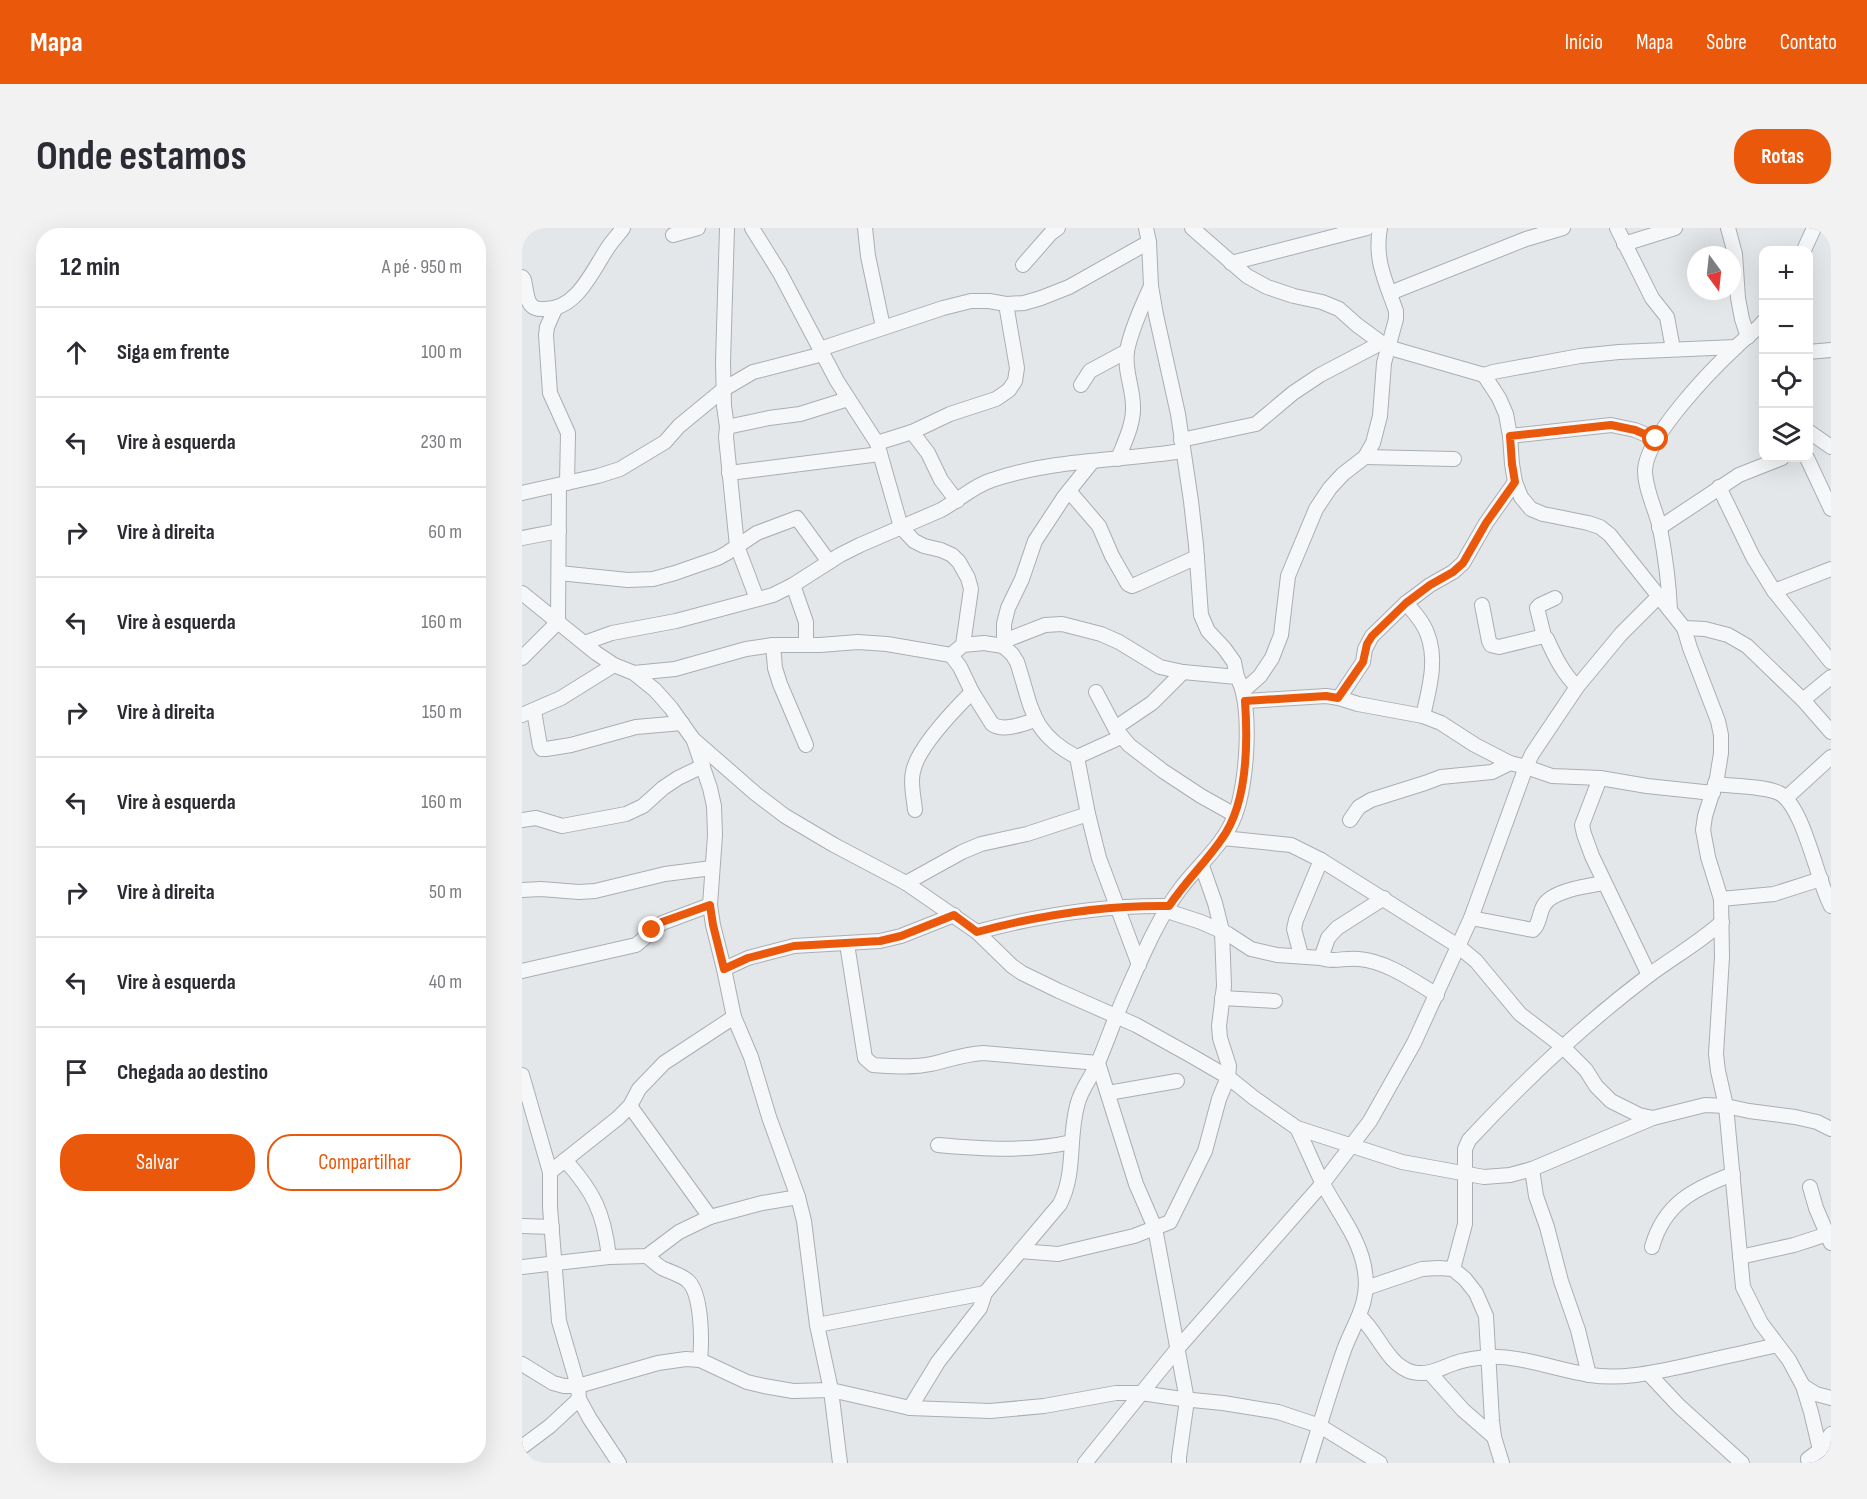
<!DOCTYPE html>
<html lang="pt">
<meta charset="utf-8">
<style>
:root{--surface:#fff;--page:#f2f2f3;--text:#2b2b33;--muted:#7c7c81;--line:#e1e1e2;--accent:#ea580c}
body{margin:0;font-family:"Sofia Sans Condensed",sans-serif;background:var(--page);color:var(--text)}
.controls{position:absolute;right:18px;top:18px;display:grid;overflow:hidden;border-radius:12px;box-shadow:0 6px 24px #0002}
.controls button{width:54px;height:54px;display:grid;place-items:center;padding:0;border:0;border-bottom:2px solid var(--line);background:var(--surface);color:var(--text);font:30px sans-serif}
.compass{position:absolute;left:1165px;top:18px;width:54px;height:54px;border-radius:50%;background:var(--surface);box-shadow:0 6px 24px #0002;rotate:165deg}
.stop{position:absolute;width:18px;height:18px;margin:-14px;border:4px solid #ea580c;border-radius:50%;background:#fff}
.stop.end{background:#ea580c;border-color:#fff;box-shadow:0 2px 6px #0008}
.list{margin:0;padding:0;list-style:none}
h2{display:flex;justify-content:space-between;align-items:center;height:78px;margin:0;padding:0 24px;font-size:26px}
h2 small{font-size:20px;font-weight:400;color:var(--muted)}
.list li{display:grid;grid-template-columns:39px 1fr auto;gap:18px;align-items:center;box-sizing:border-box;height:90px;padding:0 24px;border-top:2px solid var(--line)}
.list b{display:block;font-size:22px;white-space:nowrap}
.list em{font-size:20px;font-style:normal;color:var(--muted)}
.actions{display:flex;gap:12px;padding:18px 24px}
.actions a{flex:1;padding:14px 0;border:2px solid var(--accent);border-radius:24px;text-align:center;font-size:21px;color:var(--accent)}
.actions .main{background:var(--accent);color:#fff}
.icon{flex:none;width:33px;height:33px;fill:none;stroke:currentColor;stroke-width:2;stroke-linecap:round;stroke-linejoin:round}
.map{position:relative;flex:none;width:1309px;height:1235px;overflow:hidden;border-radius:24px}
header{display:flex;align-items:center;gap:36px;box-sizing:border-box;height:84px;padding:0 30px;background:var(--accent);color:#fff}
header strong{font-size:28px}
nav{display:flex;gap:33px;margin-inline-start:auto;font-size:21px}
.intro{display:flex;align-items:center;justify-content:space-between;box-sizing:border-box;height:144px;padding:0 36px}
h1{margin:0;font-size:42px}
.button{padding:15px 27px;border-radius:24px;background:var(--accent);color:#fff;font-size:21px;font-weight:700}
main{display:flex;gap:36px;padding:0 36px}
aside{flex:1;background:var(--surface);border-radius:24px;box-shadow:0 6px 24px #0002}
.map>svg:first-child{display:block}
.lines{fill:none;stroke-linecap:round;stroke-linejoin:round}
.minor-casing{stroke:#a9aeb4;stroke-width:16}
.minor{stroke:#f6f7f9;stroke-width:14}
.route{stroke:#ea580c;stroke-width:8}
</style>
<header>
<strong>Mapa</strong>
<nav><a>Início</a><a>Mapa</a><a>Sobre</a><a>Contato</a></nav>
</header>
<div class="intro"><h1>Onde estamos</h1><a class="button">Rotas</a></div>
<main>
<aside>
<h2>12 min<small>A pé · 950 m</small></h2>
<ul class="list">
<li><svg class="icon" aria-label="ahead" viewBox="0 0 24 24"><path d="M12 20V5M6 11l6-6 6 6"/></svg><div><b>Siga em frente</b></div><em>100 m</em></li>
<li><svg class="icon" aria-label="left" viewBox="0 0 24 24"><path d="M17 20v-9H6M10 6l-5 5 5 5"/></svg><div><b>Vire à esquerda</b></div><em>230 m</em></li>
<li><svg class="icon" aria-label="right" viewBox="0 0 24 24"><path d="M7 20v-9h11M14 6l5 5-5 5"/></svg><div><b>Vire à direita</b></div><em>60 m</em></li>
<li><svg class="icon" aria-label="left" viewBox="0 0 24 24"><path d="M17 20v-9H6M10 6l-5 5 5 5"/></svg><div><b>Vire à esquerda</b></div><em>160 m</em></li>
<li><svg class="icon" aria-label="right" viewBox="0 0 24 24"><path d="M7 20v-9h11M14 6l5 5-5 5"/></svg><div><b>Vire à direita</b></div><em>150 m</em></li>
<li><svg class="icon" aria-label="left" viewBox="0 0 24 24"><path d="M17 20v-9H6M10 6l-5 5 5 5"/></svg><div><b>Vire à esquerda</b></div><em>160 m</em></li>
<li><svg class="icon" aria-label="right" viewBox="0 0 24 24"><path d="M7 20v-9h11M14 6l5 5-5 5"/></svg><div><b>Vire à direita</b></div><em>50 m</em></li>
<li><svg class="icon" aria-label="left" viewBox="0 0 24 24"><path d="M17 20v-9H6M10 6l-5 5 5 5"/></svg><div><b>Vire à esquerda</b></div><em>40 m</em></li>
<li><svg class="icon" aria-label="arrive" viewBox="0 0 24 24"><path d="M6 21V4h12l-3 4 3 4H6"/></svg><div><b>Chegada ao destino</b></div></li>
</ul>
<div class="actions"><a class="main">Salvar</a><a>Compartilhar</a></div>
</aside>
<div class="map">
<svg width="1309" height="1235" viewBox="0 0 1309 1235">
<rect width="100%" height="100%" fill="#e4e7ea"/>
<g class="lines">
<defs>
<g id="minor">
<path d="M 205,0 L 201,134 L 202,178 L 205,199 L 204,209 L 215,318 L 235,371"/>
<path d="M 230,0 L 258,45 L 315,153 L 355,215 L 379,299 L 392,313 L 402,318 L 419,322 L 430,327 L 437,334 L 446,350 L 449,361 L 441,417"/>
<path d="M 343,0 L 346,28 L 361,99"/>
<path d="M 624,0 L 627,14 L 629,58 L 634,87 L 656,186 L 669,273 L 674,317 L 679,387 L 686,403 L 702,420 L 712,434 L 715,449"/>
<path d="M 670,0 L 725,48 L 745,59 L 772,68 L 800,74 L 817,81 L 835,97 L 865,119 L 962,147 L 977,170 L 984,186 L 988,208 L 990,236 L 993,254 L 999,269 L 1009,281 L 1021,286 L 1066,295 L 1078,299 L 1088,307 L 1162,400 L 1183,401 L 1206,407 L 1225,418 L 1281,472 L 1309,504"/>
<path d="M 1095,0 L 1130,70 L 1145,89 L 1151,121"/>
<path d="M 1206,0 L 1213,26 L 1216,70 L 1220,91 L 1226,109"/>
<path d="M 151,7 L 176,0"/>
<path d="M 1102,16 L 1153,0"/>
<path d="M 1282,22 L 1292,0"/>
<path d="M 709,35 L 845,0"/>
<path d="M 501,37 L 529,5 L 536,0"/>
<path d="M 0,49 L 2,52 C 4,59 4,73 10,78 C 14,82 19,81 23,81 C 56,81 71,41 87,18 C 91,12 97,6 101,0"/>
<path d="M 868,65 L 1004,11 L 1041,0"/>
<path d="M 33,81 L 25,99 L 24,107 L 28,165 L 46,205 L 45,255"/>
<path d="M 298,121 L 421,80 L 449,73 L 467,73 L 484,76 L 502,75 L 519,70 L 547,59 L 627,14"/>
<path d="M 1286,124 L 1309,122"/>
<path d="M 962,147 L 971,144 L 1058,128 L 1097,124 L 1214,119"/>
<path d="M 559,157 L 568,143 L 605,123"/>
<path d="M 205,199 L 247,190 L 278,186 L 326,171"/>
<path d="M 1286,203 L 1309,219"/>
<path d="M 390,204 L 406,225 L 419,252 L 435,273"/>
<path d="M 988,208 L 1089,197 L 1113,202 L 1134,211"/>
<path d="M 659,212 L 734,196 L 771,165 L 798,147 L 859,115"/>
<path d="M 355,215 L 390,204 L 428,186 L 474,171 L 487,162 L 493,153 L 495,140 L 484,76"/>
<path d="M 843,229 L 932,231"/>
<path d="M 1285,230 L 1309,281"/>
<path d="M 596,231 C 602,215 612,196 611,178 C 611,160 602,142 605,123 C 609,102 620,78 629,58"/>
<path d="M 207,245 L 358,226"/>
<path d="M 1197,259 L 1231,329 L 1252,363 L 1309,434"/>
<path d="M 547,263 L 577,298 L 590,328 L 606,356 L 610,358 L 615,356 L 675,329"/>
<path d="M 0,265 L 76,248 L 98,241 L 143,214 L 157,198 L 202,161 L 231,144 L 301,126"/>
<path d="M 1137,300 L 1217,247 L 1260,230"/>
<path d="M 0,310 L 37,303"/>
<path d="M 37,345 L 106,352 L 131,351 L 153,345 L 196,330 L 205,325 L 235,305 L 275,290 L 307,334"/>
<path d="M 271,357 L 284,394 L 284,417"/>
<path d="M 1252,363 L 1309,341"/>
<path d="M 0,365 L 74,425 L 92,437 L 112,445 L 133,462 L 149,480 L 171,511 L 234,566 L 263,588 L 312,617 L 384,655 L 455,704 L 490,738 L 500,745 L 537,763 L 614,797 L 668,827 L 706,849 L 732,870 L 775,900 L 880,934 L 962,949 L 988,947 L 1010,941 L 1131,890 L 1183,877 L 1204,878 L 1227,883 L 1273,889 L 1295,894 L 1309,901"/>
<path d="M 884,375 C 892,384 901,394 905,405 C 916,432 907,461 901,488"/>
<path d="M 960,377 L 967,413 L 969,417 L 977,419 L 1022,408 L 1025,411 C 1033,429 1041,445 1055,459"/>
<path d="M 1148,382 C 1147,355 1143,327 1138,300 C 1134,282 1123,262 1123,242 C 1124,209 1190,141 1215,118 C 1224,109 1234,103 1242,93"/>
<path d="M 1162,400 L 1168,420 L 1196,493 L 1199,507 L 1199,525 L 1195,550 L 1183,588 L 1181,602 L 1186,629 L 1199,671 L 1200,729 L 1194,826 L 1196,843 L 1204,878 L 1221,1059 L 1239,1095 L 1267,1132 L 1281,1158 L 1289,1184 L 1298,1222"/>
<path d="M 1022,408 L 1015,380 L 1018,377 L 1033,370"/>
<path d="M 62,415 L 90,405 L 154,393 L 251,367 L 271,357 L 318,327 L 338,317 L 419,282 C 437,272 451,258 470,252 C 531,231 597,233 660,223"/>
<path d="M 251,417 L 253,440 L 258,456 L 284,517"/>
<path d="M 481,418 L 482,413 L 482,396 L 486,380 L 500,351 L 513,313 L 542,269 L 570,234"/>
<path d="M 429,427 L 438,439 L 450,464 L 470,496 C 481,504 501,496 513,492"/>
<path d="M 0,430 L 36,394 L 37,258"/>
<path d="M 112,445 L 153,441 L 224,421 L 251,417 L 298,417 L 336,414 L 365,416 L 429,427 L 441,417 L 462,415 L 481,418 L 490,426 L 495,434 C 510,479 508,505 555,529 L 566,586 L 577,630 L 617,737"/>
<path d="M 721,463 L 738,448 L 750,430 L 759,407 L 766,348 L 794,281 L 808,260 L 821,246 L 843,229 L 851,215 L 858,188 L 862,135 L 874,91 L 874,83 C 864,54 852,32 858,0"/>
<path d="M 574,464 L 593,500 L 607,517 L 641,543 L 679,568 L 713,587"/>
<path d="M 817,470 L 841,434 L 843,421 L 850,408 L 884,375 L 908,357 L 931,344 L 941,335 L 964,295 L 993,254"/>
<path d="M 1281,472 L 1309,449"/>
<path d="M 724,473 L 804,468 L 817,470 L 836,476 L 901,488 L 919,495 L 953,517 L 988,535 L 1004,539 L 1030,548 L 1078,550 L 1125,558 L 1191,565"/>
<path d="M 12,483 L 18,518 L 20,521 L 24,521 L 49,517 L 114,499 L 160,495"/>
<path d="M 0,487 L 39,470 L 92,437"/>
<path d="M 593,500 L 630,475 L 661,444"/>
<path d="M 172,513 L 188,560 L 192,578 L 193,607 L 188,677 L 191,697 L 202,741 L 212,789 L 229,829 L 247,889 L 276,969 L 282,993 L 295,1097 L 309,1162 L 318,1235"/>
<path d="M 555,529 L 599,509"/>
<path d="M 1078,550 L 1060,597 L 1062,606 L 1070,628 L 1127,747"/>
<path d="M 1193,556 C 1209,558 1243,558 1257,565 C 1282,578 1295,653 1309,678"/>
<path d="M 1264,570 L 1309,529"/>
<path d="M 393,582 C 392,570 388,555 391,544 C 395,520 433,481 450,464"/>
<path d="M 0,592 L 14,590 L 40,598 L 104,586 L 121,578 L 141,560 L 156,550 L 181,538"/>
<path d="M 828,592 L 837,579 L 849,572 L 903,555 L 919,549 L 970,544 L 988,535"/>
<path d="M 701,610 L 769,617 L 799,632 L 936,718 L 954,733 L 998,786 L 1040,818 L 1064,842 L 1074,858 L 1089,873 L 1117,887 L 1131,890"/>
<path d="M 384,655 L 440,624 L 459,616 L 505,606 L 566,586"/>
<path d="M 0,662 L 19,661 L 57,664 L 73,663 L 143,646 L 190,640"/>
<path d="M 1199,671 L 1252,666 L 1299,651"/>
<path d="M 645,683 L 679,694 L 706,706 L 729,721 L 755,727 L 799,730 C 812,735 823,729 837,731 C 864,733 892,753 915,767"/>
<path d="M 949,690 L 1011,702 C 1018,696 1017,685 1022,677 C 1031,662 1066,658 1082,655"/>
<path d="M 455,704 C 518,687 583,677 647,678"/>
<path d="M 325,716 L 343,830 L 351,837 C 369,838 390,840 409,836 C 426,832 443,826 461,825 L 576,835 L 614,956 L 633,1000 L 665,1172 L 657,1229 L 657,1235"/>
<path d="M 779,727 L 772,701 L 774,692 L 799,632"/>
<path d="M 799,730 L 806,710 L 815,700 L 862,670"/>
<path d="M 202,741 L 226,730 L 272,718 L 358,713 L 379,708 L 432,687"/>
<path d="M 0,743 L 114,717 L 140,695 L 188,677"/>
<path d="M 700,770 L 753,773"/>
<path d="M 0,847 L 28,944 L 28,979 L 37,1093 L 56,1158 L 57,1171 L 68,1191 L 97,1235"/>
<path d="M 586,865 L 655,853"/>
<path d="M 108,878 L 188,989"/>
<path d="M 775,900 C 784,918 791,936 800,954 C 815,983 839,1011 843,1044 C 848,1075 832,1095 822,1122 C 809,1159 798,1197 786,1235"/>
<path d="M 416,917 C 461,921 505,924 550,914"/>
<path d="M 43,932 C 72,964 82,985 87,1029"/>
<path d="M 1010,941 L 1014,968 L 1025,999 L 1039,1053 L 1056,1102 L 1067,1147"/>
<path d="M 28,944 L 96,890 L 108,878 L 117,861 L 142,835 L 212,789"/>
<path d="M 1288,959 L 1294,980 L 1309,1015"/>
<path d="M 0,998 L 30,999"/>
<path d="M 1130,1019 C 1142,976 1171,961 1211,946"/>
<path d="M 498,1023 L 536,1026 L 612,1008 L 648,994 L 683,923 L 697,871 L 706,849 L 707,838 L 698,810 L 697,798 L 702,758 L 700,703 L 693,675 L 680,638"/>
<path d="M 125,1028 C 130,1032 135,1037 140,1040 C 148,1044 160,1047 166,1053 C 180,1066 180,1113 178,1132"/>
<path d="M 1218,1029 L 1272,1017 L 1309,1005"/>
<path d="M 0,1039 L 87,1029 L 125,1028 L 157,1004 L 188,989 L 240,975 L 276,969"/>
<path d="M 931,1041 L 943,996 L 943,921 L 947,912 C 1002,853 1061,797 1126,748 C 1151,729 1177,715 1200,694"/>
<path d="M 844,1060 L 900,1041 L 916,1040 L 931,1041 L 943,1051 L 954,1065 L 964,1088 L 970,1193 L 972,1209 L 980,1235"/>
<path d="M 838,1089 C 856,1104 865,1137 890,1144 C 908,1148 918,1140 933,1135 C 943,1131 955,1130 965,1129 C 1000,1127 1033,1142 1068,1147 C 1101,1152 1134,1144 1167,1137 C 1196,1130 1226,1124 1255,1117"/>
<path d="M 295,1097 L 463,1065"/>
<path d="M 0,1136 L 31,1155 L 42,1158 L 56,1158 L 136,1135 L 164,1131 L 178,1132 L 225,1154 L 242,1158 L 271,1163 L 309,1162 L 388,1180 L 468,1183 L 522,1178 L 594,1165 L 619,1165 L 660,1171 L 701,1175 L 756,1184 L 798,1198 L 858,1235"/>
<path d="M 908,1145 L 941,1182 L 972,1209"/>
<path d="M 1127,1146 L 1157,1178 L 1220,1235"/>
<path d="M 1281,1158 L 1294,1166 L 1309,1170"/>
<path d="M 388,1180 L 416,1134 L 458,1080 L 463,1065 L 538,976 C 554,944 546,912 555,878 C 558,863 568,851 575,837 C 585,814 593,789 604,765 C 619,731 636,690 659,660 C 677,636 702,617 713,587 C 725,557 731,477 715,449 L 661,444 L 638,439 L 597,414 L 579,406 L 540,396 L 523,397 L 482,413"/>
<path d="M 0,1219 L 28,1198 L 57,1171"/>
<path d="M 563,1235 L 656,1120 L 801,955 L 848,893 L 892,815 L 949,690 L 1004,539 L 1010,526 L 1055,459 L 1099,406 L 1137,368"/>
<path d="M 1287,1235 L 1286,1231 L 1298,1222 L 1309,1206"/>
</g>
</defs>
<use href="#minor" class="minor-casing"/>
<use href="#minor" class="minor"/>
</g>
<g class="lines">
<path class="route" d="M 130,702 L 140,694 L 188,677 L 191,697 L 202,741 L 226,730 L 272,718 L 358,713 L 379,708 L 432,687 L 455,704 C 518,687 583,677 647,678 C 663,654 683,635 699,612 C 726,576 726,516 723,473 L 804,468 L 816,470 L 841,434 L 845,416 L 850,408 L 884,375 L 908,357 L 931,344 L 941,335 L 964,295 L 993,254 L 990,236 L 988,208 L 1089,197 L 1113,202 L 1134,211"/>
</g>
</svg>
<div class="controls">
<button>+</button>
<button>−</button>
<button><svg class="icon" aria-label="locate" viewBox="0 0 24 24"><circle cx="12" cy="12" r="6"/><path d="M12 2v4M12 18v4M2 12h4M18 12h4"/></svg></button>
<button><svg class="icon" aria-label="layers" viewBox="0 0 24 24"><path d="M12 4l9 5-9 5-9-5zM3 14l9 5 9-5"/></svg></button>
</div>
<svg class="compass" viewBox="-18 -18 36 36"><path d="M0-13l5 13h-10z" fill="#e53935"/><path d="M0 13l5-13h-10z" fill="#7c7c81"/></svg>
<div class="stop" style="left:1134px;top:211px"></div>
<div class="stop end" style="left:130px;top:702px"></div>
</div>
</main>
